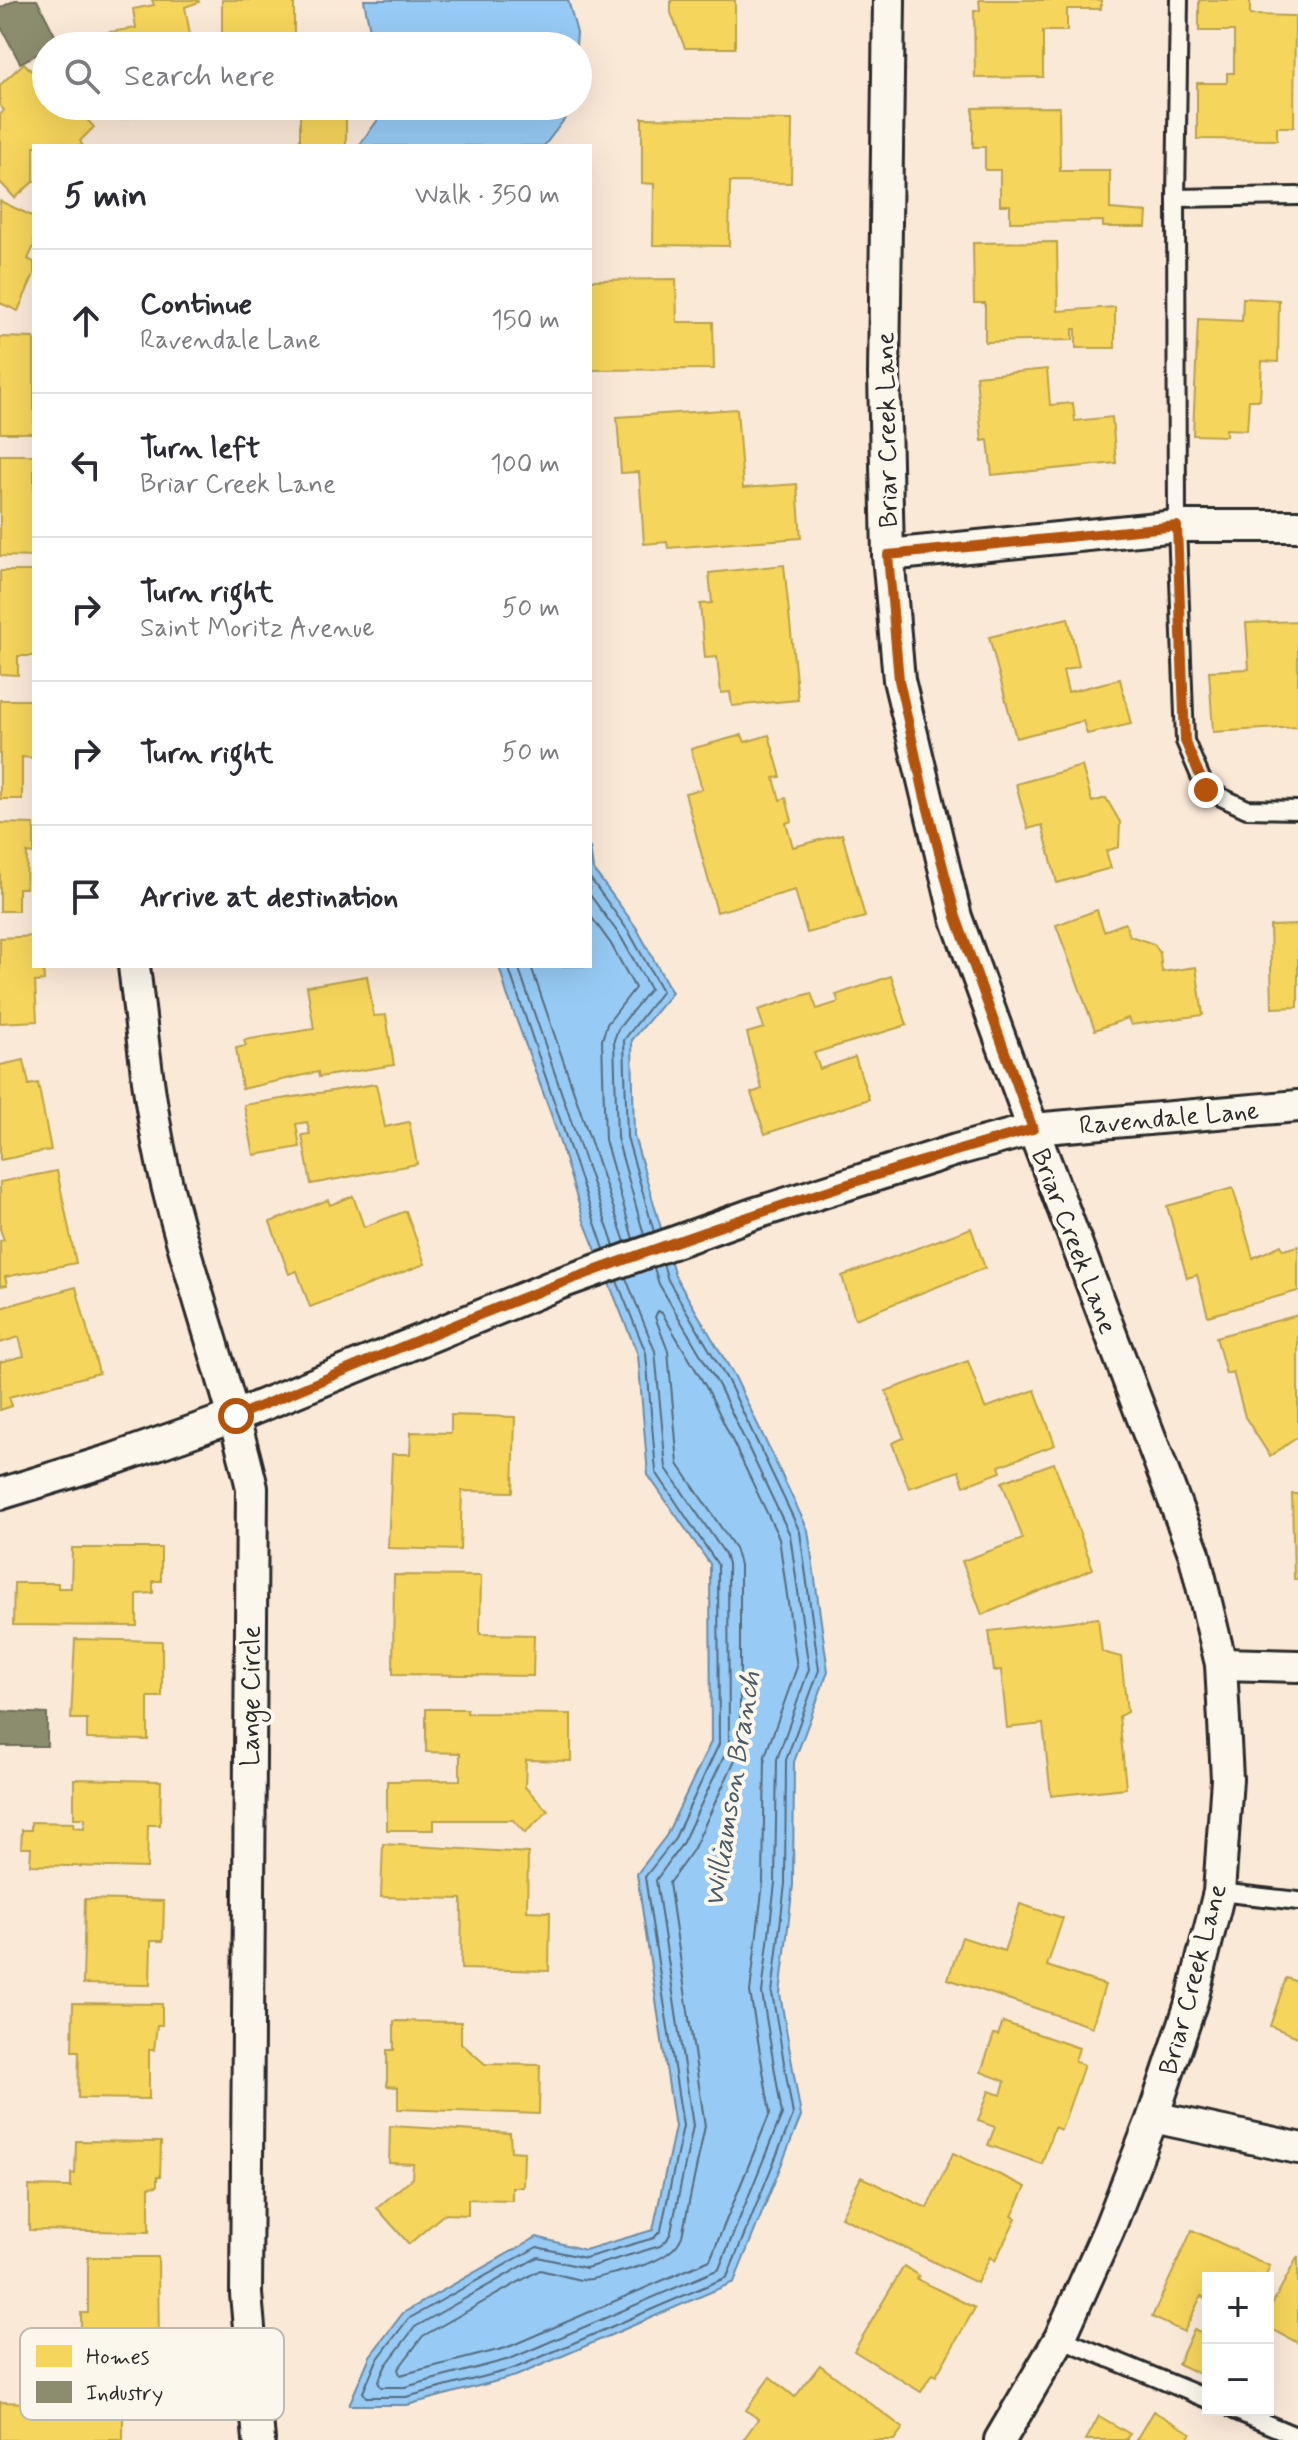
<!DOCTYPE html>
<meta charset="utf-8">
<style>
:root{--surface:#fff;--page:#f7f7f7;--text:#2b2b33;--muted:#7c7c81;--line:#e1e1e2}
body{margin:0;font-family:Mynerve,sans-serif;background:var(--page);color:var(--text)}
.controls{position:absolute;right:24px;bottom:24px;display:grid;overflow:hidden;border-radius:0px;box-shadow:0 8px 32px #0002}
.controls button{width:72px;height:72px;display:grid;place-items:center;padding:0;border:0;border-bottom:2px solid var(--line);background:var(--surface);color:var(--text);font:40px sans-serif}
.stop{position:absolute;width:24px;height:24px;margin:-18px;border:6px solid #b45309;border-radius:50%;background:#fff}
.stop.end{background:#b45309;border-color:#fff;box-shadow:0 2px 8px #0008}
.list{margin:0;padding:0;list-style:none}
h2{display:flex;justify-content:space-between;align-items:center;height:104px;margin:0;padding:0 32px;font-size:34px}
h2 small{font-size:26px;font-weight:400;color:var(--muted)}
.list li{display:grid;grid-template-columns:52px 1fr auto;gap:24px;align-items:center;box-sizing:border-box;height:144px;padding:0 32px;border-top:2px solid var(--line)}
.list b{display:block;font-size:30px;white-space:nowrap}
.list p{margin:0;font-size:26px;white-space:nowrap;color:var(--muted)}
.list em{font-size:26px;font-style:normal;color:var(--muted)}
.icon{flex:none;width:44px;height:44px;fill:none;stroke:currentColor;stroke-width:2;stroke-linecap:round;stroke-linejoin:round}
.map{position:relative;flex:none;width:1298px;height:2440px;overflow:hidden}
.search{position:absolute;background:var(--surface);box-shadow:0 8px 32px #0002;left:32px;top:32px;width:560px;height:88px;display:flex;align-items:center;gap:20px;box-sizing:border-box;padding:0 28px;border-radius:44px;color:var(--muted);font-size:30px}
.panel{position:absolute;background:var(--surface);box-shadow:0 8px 32px #0002;left:32px;top:144px;width:560px;height:824px;border-radius:0px}
.map>svg:first-child{display:block}
.water{fill:#97cbf5;stroke:#6c8ba4;stroke-width:2}
.homes{fill:#f6d55c;stroke:#b9a24d;stroke-width:2}
.industry{fill:#8c8c6e;stroke:#6f6f5a;stroke-width:2}
.lines{fill:none;stroke-linecap:round;stroke-linejoin:round}
.shore{stroke:#566b7c;stroke-width:2}
.lane-casing{stroke:#2b2b2b;stroke-width:22}
.street-casing{stroke:#2b2b2b;stroke-width:36}
.lane{stroke:#fbf7ec;stroke-width:16}
.street{stroke:#fbf7ec;stroke-width:30}
.route{stroke:#b45309;stroke-width:10}
.labels{text-anchor:middle;stroke-width:8;stroke-linejoin:round;paint-order:stroke}
.street-label{font-size:26px;fill:#2b2b2b;stroke:#fbf7ec}
.water-label{font-size:28px;font-style:italic;fill:#4b5b68;stroke:#fbf7ec}
.key{fill:#fbf7ec;stroke:#bdbab2;stroke-width:2}
.key-label{font-size:22px;fill:#2b2b2b}
</style>
<div class="map">
<svg width="1298" height="2440" viewBox="0 0 1298 2440">
<rect width="100%" height="100%" fill="#fbe9d8"/>
<filter id="ink" filterUnits="userSpaceOnUse"><feTurbulence type="fractalNoise" baseFrequency=".0125" numOctaves="2"/><feDisplacementMap in="SourceGraphic" scale="16" xChannelSelector="R" yChannelSelector="G"/><feConvolveMatrix kernelMatrix="1 2 1 2 8 2 1 2 1" color-interpolation-filters="sRGB"/></filter>
<g filter="url(#ink)">
<g class="water">
<path d="M 364,0 L 568,0 L 577,33 L 576,46 L 373,46 Z"/>
<path d="M 381,106 L 570,106 L 570,112 L 544,146 L 359,146 L 382,114 Z"/>
<path d="M 590,847 L 593,869 L 636,927 L 672,993 L 632,1040 L 634,1136 L 675,1276 L 735,1377 L 808,1530 L 828,1671 L 794,1762 L 793,1885 L 780,1994 L 801,2116 L 734,2282 L 516,2376 L 407,2405 L 349,2405 L 370,2356 L 403,2313 L 537,2237 L 585,2250 L 653,2230 L 675,2127 L 637,1874 L 666,1836 L 711,1742 L 710,1564 L 648,1475 L 638,1355 L 584,1221 L 552,1117 L 507,994 L 499,966 L 590,966 Z"/>
</g>
<g class="homes">
<path d="M 152,0 L 198,0 L 199,2 L 185,7 L 192,46 L 106,46 L 103,33 L 136,28 L 133,9 L 154,5 Z"/>
<rect x="222" y="0" width="72" height="46"/>
<path d="M 671,0 L 735,0 L 735,48 L 685,48 L 671,13 Z"/>
<path d="M 979,0 L 1101,0 L 1101,9 L 1067,9 L 1067,31 L 1043,31 L 1043,77 L 975,78 L 974,10 L 980,10 Z"/>
<path d="M 1199,0 L 1250,0 L 1250,15 L 1295,16 L 1294,127 L 1277,127 L 1277,140 L 1197,139 L 1197,83 L 1227,83 L 1227,73 L 1234,73 L 1234,31 L 1199,31 Z"/>
<path d="M 24,63 L 38,78 L 43,73 L 46,76 L 46,106 L 74,106 L 94,127 L 80,141 L 83,146 L 34,146 L 34,181 L 15,198 L 0,182 L 0,115 L 4,110 L 0,106 L 0,85 Z"/>
<path d="M 116,106 L 160,106 L 161,109 L 152,110 L 152,114 L 119,119 Z"/>
<rect x="300" y="106" width="46" height="40"/>
<path d="M 1059,107 L 1060,171 L 1110,171 L 1110,209 L 1147,212 L 1146,227 L 1103,227 L 1103,221 L 1010,222 L 1010,205 L 1000,205 L 1000,170 L 985,170 L 985,147 L 973,147 L 973,108 Z"/>
<path d="M 642,118 L 792,120 L 791,183 L 730,182 L 729,246 L 653,245 L 654,184 L 642,183 Z"/>
<path d="M 0,201 L 34,217 L 34,246 L 28,259 L 34,262 L 34,274 L 18,311 L 0,303 Z"/>
<path d="M 1057,242 L 1058,311 L 1115,307 L 1115,348 L 1076,348 L 1076,329 L 1073,329 L 1073,340 L 985,342 L 985,303 L 974,303 L 973,243 Z"/>
<path d="M 676,279 L 677,322 L 713,322 L 714,369 L 590,370 L 590,280 Z"/>
<path d="M 1243,298 L 1279,300 L 1278,362 L 1262,361 L 1260,400 L 1249,400 L 1247,430 L 1226,429 L 1226,436 L 1193,435 L 1198,319 L 1242,321 Z"/>
<path d="M 0,337 L 34,338 L 34,433 L 0,433 Z"/>
<path d="M 1047,369 L 1050,405 L 1073,403 L 1075,421 L 1112,417 L 1116,463 L 992,475 L 988,440 L 982,441 L 976,376 Z"/>
<path d="M 737,409 L 743,488 L 797,484 L 801,538 L 668,548 L 667,542 L 644,544 L 639,472 L 621,473 L 617,417 Z"/>
<path d="M 0,455 L 34,455 L 34,557 L 0,556 Z"/>
<path d="M 784,565 L 798,700 L 732,706 L 730,692 L 721,693 L 717,657 L 705,658 L 700,604 L 712,603 L 709,573 Z"/>
<path d="M 0,571 L 34,571 L 34,656 L 18,656 L 18,675 L 0,674 Z"/>
<path d="M 1068,618 L 1079,666 L 1063,671 L 1068,692 L 1120,679 L 1131,724 L 1087,734 L 1083,721 L 1016,738 L 989,637 Z"/>
<path d="M 1298,621 L 1298,727 L 1213,732 L 1209,671 L 1249,669 L 1246,623 Z"/>
<path d="M 0,700 L 34,700 L 34,758 L 22,757 L 22,799 L 0,799 Z"/>
<path d="M 742,735 L 745,742 L 769,735 L 781,777 L 774,778 L 780,800 L 786,798 L 792,821 L 786,823 L 793,847 L 842,834 L 865,917 L 807,933 L 795,890 L 717,912 L 685,793 L 702,789 L 691,749 Z"/>
<path d="M 1082,766 L 1092,802 L 1106,798 L 1120,822 L 1119,847 L 1106,851 L 1111,868 L 1057,883 L 1042,825 L 1028,829 L 1016,784 Z"/>
<path d="M 0,823 L 34,824 L 34,854 L 27,853 L 26,888 L 18,888 L 18,911 L 0,911 Z"/>
<path d="M 1097,910 L 1104,931 L 1125,923 L 1130,936 L 1154,944 L 1160,953 L 1162,972 L 1196,967 L 1203,1015 L 1131,1025 L 1128,1018 L 1095,1030 L 1056,925 Z"/>
<path d="M 1298,925 L 1298,1007 L 1272,1008 L 1270,926 Z"/>
<path d="M 34,936 L 34,966 L 43,966 L 44,981 L 35,982 L 37,1021 L 0,1023 L 0,938 Z"/>
<path d="M 367,976 L 374,1016 L 386,1015 L 394,1065 L 319,1077 L 318,1072 L 242,1089 L 236,1048 L 246,1046 L 244,1040 L 314,1029 L 307,986 Z"/>
<path d="M 891,976 L 907,1025 L 814,1053 L 820,1069 L 855,1057 L 869,1099 L 765,1134 L 751,1093 L 762,1089 L 747,1033 L 764,1028 L 758,1010 L 811,993 L 817,1009 L 839,1002 L 836,995 Z"/>
<path d="M 24,1060 L 29,1085 L 38,1083 L 51,1150 L 0,1160 L 0,1065 Z"/>
<path d="M 376,1084 L 385,1127 L 409,1122 L 417,1164 L 311,1184 L 302,1135 L 310,1134 L 307,1122 L 296,1124 L 300,1147 L 254,1155 L 244,1105 Z"/>
<path d="M 57,1171 L 76,1263 L 5,1277 L 7,1285 L 0,1286 L 0,1241 L 4,1240 L 0,1229 L 0,1182 Z"/>
<path d="M 1233,1188 L 1253,1258 L 1281,1245 L 1283,1250 L 1298,1246 L 1298,1291 L 1208,1316 L 1197,1275 L 1187,1278 L 1167,1206 Z"/>
<path d="M 353,1196 L 364,1227 L 406,1211 L 425,1264 L 310,1307 L 297,1271 L 289,1274 L 270,1222 L 328,1200 L 330,1205 Z"/>
<path d="M 971,1228 L 985,1268 L 855,1319 L 842,1276 Z"/>
<path d="M 76,1287 L 99,1373 L 9,1397 L 12,1406 L 0,1410 L 0,1362 L 24,1356 L 19,1337 L 0,1343 L 0,1308 Z"/>
<path d="M 1298,1315 L 1298,1437 L 1270,1456 L 1245,1417 L 1233,1372 L 1226,1374 L 1216,1337 Z"/>
<path d="M 968,1361 L 985,1408 L 1035,1390 L 1055,1445 L 999,1466 L 1001,1472 L 964,1486 L 959,1471 L 909,1488 L 892,1443 L 904,1438 L 886,1391 Z"/>
<path d="M 451,1415 L 515,1417 L 513,1492 L 462,1491 L 460,1550 L 388,1548 L 392,1454 L 410,1454 L 411,1432 L 451,1433 Z"/>
<path d="M 1054,1463 L 1093,1569 L 982,1615 L 962,1561 L 1023,1539 L 1002,1482 Z"/>
<path d="M 1292,1494 L 1298,1494 L 1298,1579 L 1294,1579 Z"/>
<path d="M 72,1548 L 161,1548 L 161,1581 L 153,1581 L 153,1593 L 137,1594 L 137,1626 L 13,1625 L 14,1583 L 58,1583 L 58,1588 L 71,1588 Z"/>
<path d="M 394,1575 L 481,1576 L 480,1634 L 534,1635 L 533,1676 L 393,1674 Z"/>
<path d="M 1098,1618 L 1102,1652 L 1121,1657 L 1127,1712 L 1119,1716 L 1126,1788 L 1051,1796 L 1043,1724 L 1007,1728 L 1001,1670 L 994,1671 L 989,1631 Z"/>
<path d="M 75,1639 L 162,1641 L 162,1697 L 148,1697 L 148,1740 L 87,1739 L 87,1719 L 71,1719 Z"/>
<path d="M 426,1709 L 467,1709 L 467,1713 L 571,1714 L 571,1761 L 526,1760 L 525,1787 L 548,1811 L 525,1833 L 513,1820 L 434,1820 L 434,1830 L 387,1830 L 387,1781 L 460,1780 L 460,1753 L 426,1752 Z"/>
<path d="M 74,1779 L 161,1781 L 160,1825 L 148,1825 L 147,1868 L 30,1865 L 31,1848 L 21,1848 L 22,1830 L 31,1830 L 31,1822 L 74,1823 L 73,1827 L 84,1828 L 85,1818 L 74,1818 Z"/>
<path d="M 383,1844 L 528,1853 L 527,1911 L 550,1912 L 549,1971 L 461,1969 L 462,1899 L 381,1897 Z"/>
<path d="M 85,1899 L 164,1901 L 163,1941 L 151,1941 L 150,1985 L 83,1984 Z"/>
<path d="M 1020,1904 L 1063,1918 L 1047,1966 L 1105,1985 L 1092,2027 L 948,1979 L 962,1937 L 1004,1951 Z"/>
<path d="M 1286,1978 L 1298,1982 L 1298,2037 L 1270,2026 Z"/>
<path d="M 73,2003 L 162,2004 L 162,2025 L 157,2025 L 154,2050 L 149,2050 L 149,2099 L 78,2098 L 79,2051 L 72,2051 Z"/>
<path d="M 394,2021 L 461,2022 L 461,2043 L 485,2064 L 540,2065 L 539,2114 L 398,2109 L 398,2087 L 387,2086 L 387,2050 L 394,2050 Z"/>
<path d="M 1003,2022 L 1079,2048 L 1075,2061 L 1084,2065 L 1061,2130 L 1054,2127 L 1042,2164 L 988,2145 L 995,2127 L 978,2121 L 989,2091 L 1001,2095 L 1005,2081 L 981,2072 L 994,2034 L 998,2035 Z"/>
<path d="M 390,2126 L 510,2133 L 511,2151 L 524,2152 L 523,2187 L 512,2187 L 512,2200 L 468,2199 L 468,2215 L 444,2214 L 409,2244 L 377,2208 L 412,2178 L 413,2164 L 389,2163 Z"/>
<path d="M 76,2141 L 161,2142 L 160,2177 L 157,2177 L 157,2186 L 149,2187 L 149,2232 L 29,2230 L 29,2186 L 71,2187 L 71,2173 L 75,2174 Z"/>
<path d="M 953,2153 L 1026,2187 L 1012,2216 L 1016,2218 L 995,2261 L 990,2257 L 977,2283 L 841,2217 L 861,2177 L 927,2208 Z"/>
<path d="M 1192,2230 L 1270,2266 L 1265,2278 L 1208,2278 L 1208,2299 L 1201,2296 L 1184,2332 L 1152,2317 Z"/>
<path d="M 1298,2256 L 1298,2343 L 1268,2327 L 1268,2312 Z"/>
<path d="M 88,2257 L 158,2257 L 159,2351 L 85,2351 L 86,2345 L 81,2346 L 81,2313 L 88,2313 Z"/>
<path d="M 904,2266 L 919,2276 L 917,2279 L 975,2308 L 936,2376 L 932,2374 L 921,2392 L 854,2351 Z"/>
<path d="M 1194,2329 L 1207,2335 L 1208,2333 L 1208,2378 L 1178,2364 Z"/>
<path d="M 820,2365 L 903,2428 L 894,2440 L 743,2440 L 758,2419 L 746,2410 L 770,2377 L 795,2397 Z"/>
<path d="M 0,2402 L 123,2406 L 123,2440 L 0,2440 Z"/>
<path d="M 1153,2411 L 1191,2433 L 1187,2440 L 1136,2440 Z"/>
<path d="M 1099,2416 L 1130,2434 L 1126,2439 L 1128,2440 L 1086,2440 Z"/>
</g>
<g class="industry">
<path d="M 15,0 L 37,0 L 59,43 L 46,46 L 46,50 L 20,63 L 0,25 L 0,8 Z"/>
<path d="M 0,1711 L 47,1714 L 47,1746 L 0,1746 Z"/>
</g>
<g class="lines">
<g class="shore">
<path d="M 590,878 L 629,932 L 662,991 L 624,1040 L 627,1137 L 654,1232"/>
<path d="M 590,895 L 621,937 L 650,989 L 618,1029 L 614,1040 L 617,1138 L 644,1235"/>
<path d="M 590,915 L 611,944 L 635,988 L 607,1024 L 602,1040 L 605,1140 L 633,1239"/>
<path d="M 508,966 L 604,1249"/>
<path d="M 518,966 L 614,1246"/>
<path d="M 531,966 L 625,1242"/>
<path d="M 626,1278 L 655,1351 L 666,1468 L 725,1554 L 728,1564 L 729,1746 L 682,1844 L 656,1880 L 693,2126 L 671,2232 L 667,2240 L 660,2246 L 586,2268 L 538,2257 L 415,2327 L 386,2365 L 378,2382 L 381,2387 L 405,2387 L 510,2359 L 719,2269 L 782,2114 L 762,1993 L 775,1883 L 777,1759 L 809,1669 L 790,1535 L 719,1386 L 659,1284 L 654,1268"/>
<path d="M 617,1281 L 646,1353 L 656,1472 L 718,1565 L 719,1744 L 674,1840 L 645,1877 L 683,2126 L 661,2230 L 654,2238 L 585,2258 L 537,2247 L 408,2319 L 377,2360 L 363,2392 L 366,2397 L 406,2397 L 513,2369 L 727,2277 L 793,2115 L 772,1993 L 785,1884 L 786,1760 L 819,1670 L 800,1532 L 728,1381 L 668,1280 L 663,1264"/>
<path d="M 658,1311 L 662,1313 L 709,1392 L 779,1538 L 797,1667 L 765,1756 L 763,1883 L 750,1992 L 770,2113 L 710,2260 L 506,2348 L 400,2375 L 398,2369 L 423,2336 L 540,2270 L 580,2280 L 592,2279 C 619,2271 671,2265 682,2236 L 705,2126 L 669,1883 L 693,1850 L 740,1749 L 740,1565 L 735,1548 L 678,1464 L 668,1351 L 655,1317 Z"/>
</g>
<defs>
<g id="lane">
<path d="M 1179,0 L 1176,198 L 1177,526 L 1185,741 L 1206,790 L 1247,809 L 1298,810"/>
<path d="M 1176,198 L 1298,196"/>
<path d="M 1219,1892 L 1298,1901"/>
<path d="M 1060,2338 L 1208,2399"/>
<path d="M 1234,2410 L 1298,2437"/>
</g>
<g id="street">
<path d="M 889,0 L 884,374 L 888,555 L 899,680 L 956,917 L 1033,1129 L 1194,1553 L 1221,1664 L 1227,1779 L 1219,1892 L 1192,2000 L 1153,2117 L 1109,2229 L 1060,2338 L 1000,2440"/>
<path d="M 888,555 L 1177,526 L 1298,526"/>
<path d="M 134,966 C 143,1040 150,1116 168,1189 C 193,1289 229,1387 252,1488 L 246,2294 L 259,2440"/>
<path d="M 0,1494 L 114,1459 L 236,1416 L 558,1284 L 753,1214 L 956,1150 L 1033,1129 L 1298,1106"/>
<path d="M 1221,1664 L 1298,1666"/>
<path d="M 1153,2117 L 1298,2148"/>
</g>
</defs>
<use href="#lane" class="lane-casing"/>
<use href="#street" class="street-casing"/>
<use href="#lane" class="lane"/>
<use href="#street" class="street"/>
</g>
</g>
<g class="lines" filter="url(#ink)">
<path class="route" d="M 236,1416 C 344,1372 451,1324 561,1283 C 716,1226 873,1173 1033,1129 L 956,917 L 924,794 L 899,680 L 888,555 L 1177,526 L 1185,741 L 1206,790"/>
</g>
<g class="labels">
<g class="street-label">
<text transform="translate(886 430) rotate(-91)" y="9">Briar Creek Lane</text>
<text transform="translate(1169 1117) rotate(-5)" y="9">Ravendale Lane</text>
<text transform="translate(1075 1241) rotate(69)" y="9">Briar Creek Lane</text>
<text transform="translate(250 1696) rotate(-90)" y="9">Lange Circle</text>
<text transform="translate(1192 1979) rotate(-75)" y="9">Briar Creek Lane</text>
</g>
<g class="water-label">
<text transform="translate(731 1789) rotate(-81)" y="10">Williamson Branch</text>
</g>
</g>
<rect x="20" y="2328" width="264" height="92" rx="12" class="key"/>
<rect x="36" y="2345" width="36" height="22" fill="#f6d55c"/>
<rect x="36" y="2381" width="36" height="22" fill="#8c8c6e"/>
<g class="key-label">
<text x="86" y="2364">Homes</text>
<text x="86" y="2400">Industry</text>
</g>
</svg>
<div class="controls">
<button>+</button>
<button>−</button>
</div>
<div class="stop" style="left:236px;top:1416px"></div>
<div class="stop end" style="left:1206px;top:790px"></div>
<div class="search"><svg class="icon" aria-label="search" viewBox="0 0 24 24"><circle cx="10" cy="10" r="6"/><path d="M15 15l6 6"/></svg>Search here</div>
<section class="panel">
<h2>5 min<small>Walk · 350 m</small></h2>
<ul class="list">
<li><svg class="icon" aria-label="ahead" viewBox="0 0 24 24"><path d="M12 20V5M6 11l6-6 6 6"/></svg><div><b>Continue</b><p>Ravendale Lane</p></div><em>150 m</em></li>
<li><svg class="icon" aria-label="left" viewBox="0 0 24 24"><path d="M17 20v-9H6M10 6l-5 5 5 5"/></svg><div><b>Turn left</b><p>Briar Creek Lane</p></div><em>100 m</em></li>
<li><svg class="icon" aria-label="right" viewBox="0 0 24 24"><path d="M7 20v-9h11M14 6l5 5-5 5"/></svg><div><b>Turn right</b><p>Saint Moritz Avenue</p></div><em>50 m</em></li>
<li><svg class="icon" aria-label="right" viewBox="0 0 24 24"><path d="M7 20v-9h11M14 6l5 5-5 5"/></svg><div><b>Turn right</b></div><em>50 m</em></li>
<li><svg class="icon" aria-label="arrive" viewBox="0 0 24 24"><path d="M6 21V4h12l-3 4 3 4H6"/></svg><div><b>Arrive at destination</b></div></li>
</ul>
</section>
</div>
